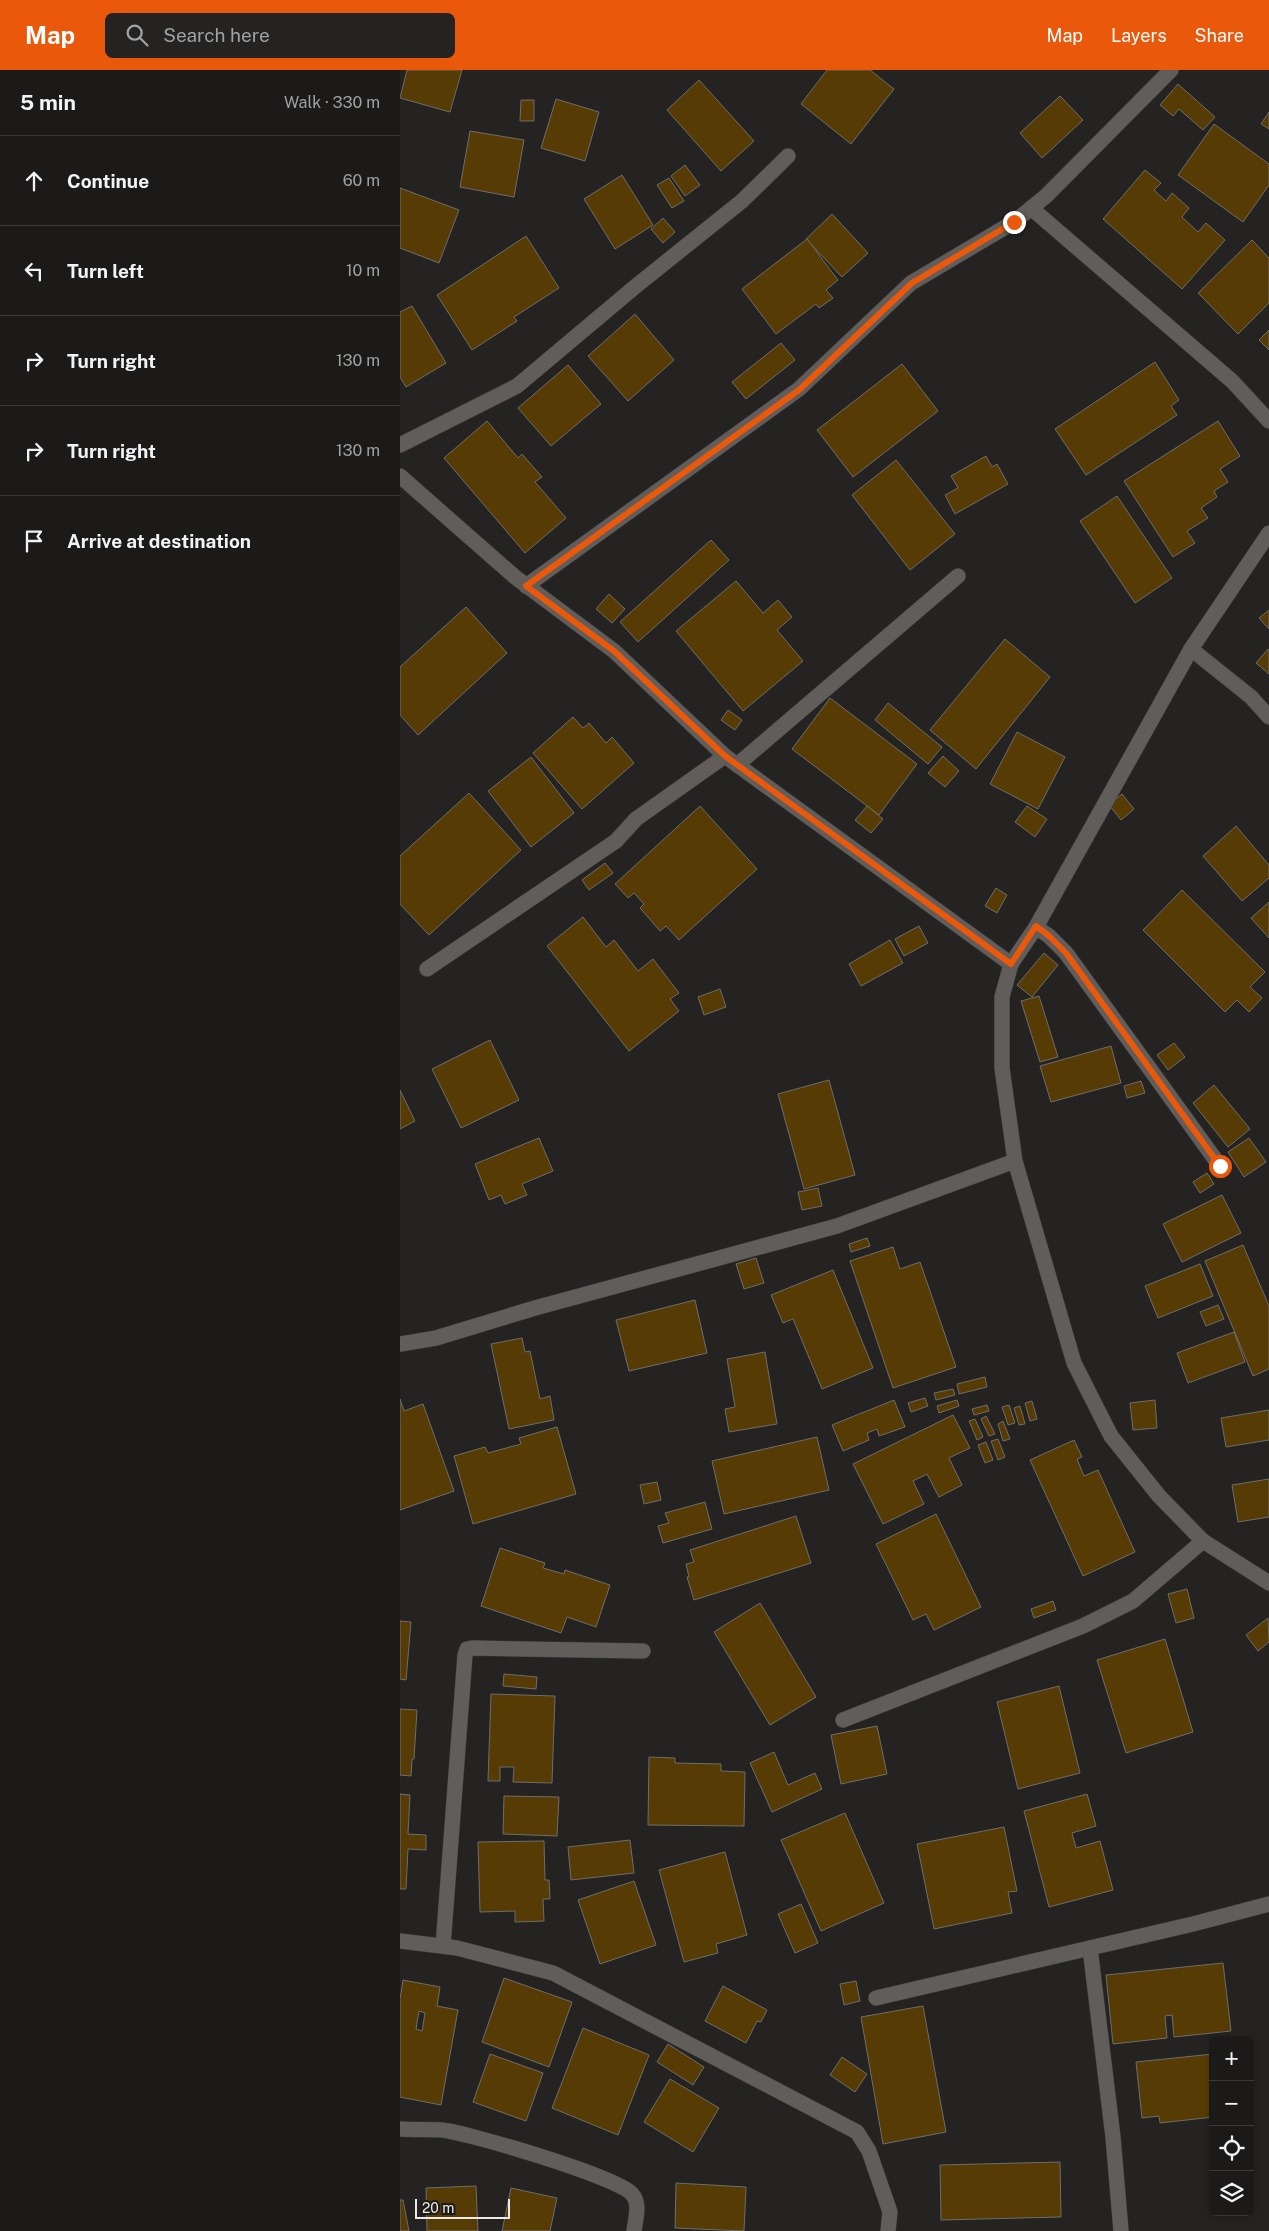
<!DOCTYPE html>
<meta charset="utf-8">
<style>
:root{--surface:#1c1a19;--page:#252322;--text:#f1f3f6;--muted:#a0a1a2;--line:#3a3838;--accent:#ea580c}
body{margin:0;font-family:"Public Sans",sans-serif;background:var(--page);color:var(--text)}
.controls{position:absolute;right:15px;bottom:15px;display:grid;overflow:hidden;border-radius:8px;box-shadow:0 2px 8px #0003}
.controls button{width:45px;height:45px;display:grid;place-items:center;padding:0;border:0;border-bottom:1px solid var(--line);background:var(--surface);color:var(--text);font:25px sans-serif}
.scale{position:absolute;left:15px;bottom:12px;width:95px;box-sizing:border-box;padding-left:5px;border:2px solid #ebeae8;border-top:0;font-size:14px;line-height:18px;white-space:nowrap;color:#ebeae8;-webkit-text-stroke:4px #1c1a17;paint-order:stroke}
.stop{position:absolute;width:15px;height:15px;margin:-11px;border:4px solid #ea580c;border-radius:50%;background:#fff}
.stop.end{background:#ea580c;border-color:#fff;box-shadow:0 1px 5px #0008}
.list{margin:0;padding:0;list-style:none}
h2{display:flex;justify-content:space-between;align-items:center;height:65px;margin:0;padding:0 20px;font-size:21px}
h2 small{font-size:16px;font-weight:400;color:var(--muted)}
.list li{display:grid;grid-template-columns:32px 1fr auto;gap:15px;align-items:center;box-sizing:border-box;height:90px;padding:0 20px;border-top:1px solid var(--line)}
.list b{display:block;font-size:19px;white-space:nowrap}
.list em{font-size:16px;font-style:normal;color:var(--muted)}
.icon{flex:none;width:28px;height:28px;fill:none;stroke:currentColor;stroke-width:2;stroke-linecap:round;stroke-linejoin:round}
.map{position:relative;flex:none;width:869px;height:2161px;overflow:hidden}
header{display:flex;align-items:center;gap:30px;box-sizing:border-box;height:70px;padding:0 25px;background:var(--accent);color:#fff}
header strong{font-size:24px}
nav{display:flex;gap:28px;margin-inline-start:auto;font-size:18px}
.search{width:350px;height:45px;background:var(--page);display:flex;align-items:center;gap:12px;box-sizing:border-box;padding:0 18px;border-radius:8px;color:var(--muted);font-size:19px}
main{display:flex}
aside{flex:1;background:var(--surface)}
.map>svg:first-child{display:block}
.building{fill:#563c04;stroke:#6f6d6a;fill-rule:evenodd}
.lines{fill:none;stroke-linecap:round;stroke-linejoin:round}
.minor-casing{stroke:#3f3e3b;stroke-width:16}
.minor{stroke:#605d5a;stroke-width:15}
.route{stroke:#ea580c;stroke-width:6}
</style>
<header>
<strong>Map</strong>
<div class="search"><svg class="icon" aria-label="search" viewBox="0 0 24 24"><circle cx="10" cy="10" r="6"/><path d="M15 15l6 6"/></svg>Search here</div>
<nav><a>Map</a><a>Layers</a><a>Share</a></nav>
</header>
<main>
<aside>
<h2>5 min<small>Walk · 330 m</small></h2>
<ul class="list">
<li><svg class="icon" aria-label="ahead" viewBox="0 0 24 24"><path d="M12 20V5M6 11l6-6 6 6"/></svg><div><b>Continue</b></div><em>60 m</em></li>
<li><svg class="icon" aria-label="left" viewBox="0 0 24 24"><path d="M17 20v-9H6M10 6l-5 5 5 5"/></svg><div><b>Turn left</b></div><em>10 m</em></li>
<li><svg class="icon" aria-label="right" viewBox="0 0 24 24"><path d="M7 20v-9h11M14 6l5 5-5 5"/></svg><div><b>Turn right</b></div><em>130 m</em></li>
<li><svg class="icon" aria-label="right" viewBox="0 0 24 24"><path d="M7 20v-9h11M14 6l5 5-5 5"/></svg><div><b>Turn right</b></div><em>130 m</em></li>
<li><svg class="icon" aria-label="arrive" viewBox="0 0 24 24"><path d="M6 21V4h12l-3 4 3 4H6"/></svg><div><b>Arrive at destination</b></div></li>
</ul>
</aside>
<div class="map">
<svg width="869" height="2161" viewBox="0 0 869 2161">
<rect width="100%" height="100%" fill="#252321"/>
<g class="building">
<path d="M 7,0 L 62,0 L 50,42 L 0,28 Z"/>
<path d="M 427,0 L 470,0 L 494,19 L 451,74 L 401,34 Z"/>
<path d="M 299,10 L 354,71 L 321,101 L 267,40 Z"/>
<path d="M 778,14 L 815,47 L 803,60 L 779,39 L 773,46 L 760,35 Z"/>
<path d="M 660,26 L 683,50 L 642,88 L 620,63 Z"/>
<path d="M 156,29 L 199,42 L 185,91 L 141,78 Z"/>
<path d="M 121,30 L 134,30 L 134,51 L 120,51 Z"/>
<path d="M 869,42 L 869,59 L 861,54 Z"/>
<path d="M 814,54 L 869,94 L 869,115 L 843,152 L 778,105 Z"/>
<path d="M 70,61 L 124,70 L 114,127 L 60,117 Z"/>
<path d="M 285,95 L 300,115 L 285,126 L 271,106 Z"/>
<path d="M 745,100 L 761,113 L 754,120 L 766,131 L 772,123 L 789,138 L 782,147 L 798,162 L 806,153 L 825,170 L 782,219 L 703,149 Z"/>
<path d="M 222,105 L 253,155 L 215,179 L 184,129 Z"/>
<path d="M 269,108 L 284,131 L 272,138 L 257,115 Z"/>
<path d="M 0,118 L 59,140 L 39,193 L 0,178 Z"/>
<path d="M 432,144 L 468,183 L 442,207 L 406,169 Z"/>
<path d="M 263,148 L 275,162 L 263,173 L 251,159 Z"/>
<path d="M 126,166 L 159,218 L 114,247 L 117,251 L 72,280 L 37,225 Z"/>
<path d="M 407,169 L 438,210 L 426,220 L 433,228 L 419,238 L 416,234 L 376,264 L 342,219 Z"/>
<path d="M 852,170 L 869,188 L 869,233 L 838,264 L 798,223 Z"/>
<path d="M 12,236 L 46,293 L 6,317 L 0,307 L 0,242 Z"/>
<path d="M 235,244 L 274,290 L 228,331 L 188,286 Z"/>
<path d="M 869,260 L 869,280 L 859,270 Z"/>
<path d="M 381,273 L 395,290 L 346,329 L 332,312 Z"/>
<path d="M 755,292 L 779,330 L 771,336 L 777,345 L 686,405 L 655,359 Z"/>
<path d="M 502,294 L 538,341 L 453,407 L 417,360 Z"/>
<path d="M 168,295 L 201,334 L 151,376 L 118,338 Z"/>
<path d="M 87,351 L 118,388 L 122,384 L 142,407 L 135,412 L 166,448 L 125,483 L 44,388 Z"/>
<path d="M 818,351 L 840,386 L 820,399 L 828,412 L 814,421 L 817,427 L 801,438 L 808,448 L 787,461 L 795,473 L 773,487 L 724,411 Z"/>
<path d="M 586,386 L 592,397 L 597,394 L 608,414 L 555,444 L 545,425 L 558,418 L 551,406 Z"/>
<path d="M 496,390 L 555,464 L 510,500 L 452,425 Z"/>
<path d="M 717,426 L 772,508 L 735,533 L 680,451 Z"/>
<path d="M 311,470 L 329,490 L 238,572 L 220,552 Z"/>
<path d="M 336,511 L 363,543 L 378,530 L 392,547 L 377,560 L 403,591 L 343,641 L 276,561 Z"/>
<path d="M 209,524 L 225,539 L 212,553 L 196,539 Z"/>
<path d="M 66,537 L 107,583 L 18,665 L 0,645 L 0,597 Z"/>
<path d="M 869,540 L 869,559 L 859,548 Z"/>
<path d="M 605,569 L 650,607 L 576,699 L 530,660 Z"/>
<path d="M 868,579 L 869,580 L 869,604 L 856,593 Z"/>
<path d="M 430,628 L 517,694 L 479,745 L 392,679 Z"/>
<path d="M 488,633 L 542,677 L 528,694 L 475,650 Z"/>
<path d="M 328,640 L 342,650 L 335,660 L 321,650 Z"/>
<path d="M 173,647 L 183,658 L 189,653 L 206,673 L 212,667 L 234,693 L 182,739 L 133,683 Z"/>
<path d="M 617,662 L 665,687 L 638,739 L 590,714 Z"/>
<path d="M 543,686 L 559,701 L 545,717 L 528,703 Z"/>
<path d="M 131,687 L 174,743 L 131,777 L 88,721 Z"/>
<path d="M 69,723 L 121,780 L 29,865 L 0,834 L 0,786 Z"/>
<path d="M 722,724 L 734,739 L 721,750 L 709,735 Z"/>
<path d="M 300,736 L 357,799 L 279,870 L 266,856 L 260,861 L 240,838 L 244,834 L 234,823 L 228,828 L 215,814 Z"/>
<path d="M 467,736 L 483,749 L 471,763 L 455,750 Z"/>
<path d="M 627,736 L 647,749 L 635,767 L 615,752 Z"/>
<path d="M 836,756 L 869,795 L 869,808 L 842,831 L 803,786 Z"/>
<path d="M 205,793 L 213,803 L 189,820 L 182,810 Z"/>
<path d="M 596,818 L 607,825 L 597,843 L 585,836 Z"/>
<path d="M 782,820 L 865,902 L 850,917 L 862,928 L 849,942 L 837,930 L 825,942 L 743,860 Z"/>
<path d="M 869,832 L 869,868 L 851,848 Z"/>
<path d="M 183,847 L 206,877 L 214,870 L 238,901 L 253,889 L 279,923 L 270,929 L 279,941 L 229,981 L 147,876 Z"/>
<path d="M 519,856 L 528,873 L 504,886 L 495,869 Z"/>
<path d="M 490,870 L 503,893 L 461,916 L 449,894 Z"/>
<path d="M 644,883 L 658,895 L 632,927 L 617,915 Z"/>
<path d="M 320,919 L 326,937 L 304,945 L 298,927 Z"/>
<path d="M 639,926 L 658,987 L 640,992 L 621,931 Z"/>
<path d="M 90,970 L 119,1030 L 61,1058 L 32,999 Z"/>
<path d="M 774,973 L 785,987 L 768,1000 L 757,985 Z"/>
<path d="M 711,976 L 721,1013 L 651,1032 L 640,996 Z"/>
<path d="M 429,1010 L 455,1105 L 404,1119 L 378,1024 Z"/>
<path d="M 741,1011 L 745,1023 L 727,1028 L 724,1016 Z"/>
<path d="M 814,1015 L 850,1059 L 828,1077 L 793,1033 Z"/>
<path d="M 0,1020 L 15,1051 L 0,1059 Z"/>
<path d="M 139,1068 L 153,1101 L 122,1114 L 127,1125 L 105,1134 L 101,1125 L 89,1130 L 75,1094 Z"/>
<path d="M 849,1068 L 866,1092 L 844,1107 L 828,1082 Z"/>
<path d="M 807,1103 L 814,1114 L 800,1123 L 793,1112 Z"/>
<path d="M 418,1118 L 422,1136 L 402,1140 L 398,1122 Z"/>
<path d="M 822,1125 L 841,1163 L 782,1192 L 763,1154 Z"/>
<path d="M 467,1168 L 470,1176 L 451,1182 L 449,1174 Z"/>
<path d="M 843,1175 L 869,1236 L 869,1299 L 853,1306 L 805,1191 Z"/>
<path d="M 493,1177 L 500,1199 L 520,1192 L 556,1297 L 493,1318 L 450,1191 Z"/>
<path d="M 356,1188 L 364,1213 L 344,1219 L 336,1194 Z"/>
<path d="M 800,1194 L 813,1226 L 758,1248 L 745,1216 Z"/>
<path d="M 433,1200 L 473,1298 L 422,1319 L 393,1249 L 383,1253 L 371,1225 Z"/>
<path d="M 295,1230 L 307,1283 L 229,1301 L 216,1250 Z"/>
<path d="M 818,1235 L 824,1249 L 806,1256 L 800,1242 Z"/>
<path d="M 834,1262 L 845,1292 L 788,1313 L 777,1283 Z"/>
<path d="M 122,1268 L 125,1282 L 130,1281 L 140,1329 L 150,1326 L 154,1350 L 109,1359 L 91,1274 Z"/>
<path d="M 365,1282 L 377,1354 L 329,1362 L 325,1339 L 335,1337 L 327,1289 Z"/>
<path d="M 585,1307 L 587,1317 L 559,1324 L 557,1314 Z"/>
<path d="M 553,1319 L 555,1325 L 536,1330 L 534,1323 Z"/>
<path d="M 525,1328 L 528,1336 L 511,1342 L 508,1333 Z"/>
<path d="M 0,1329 L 4,1341 L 23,1334 L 54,1421 L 0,1440 Z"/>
<path d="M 494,1330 L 505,1357 L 479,1366 L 477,1359 L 467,1363 L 469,1370 L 443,1381 L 432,1355 Z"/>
<path d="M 557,1330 L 559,1336 L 539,1343 L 537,1336 Z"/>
<path d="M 755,1330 L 757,1358 L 733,1360 L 730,1333 Z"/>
<path d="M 632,1331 L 637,1349 L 630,1351 L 625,1333 Z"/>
<path d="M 587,1335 L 589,1341 L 574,1345 L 572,1339 Z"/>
<path d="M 609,1335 L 615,1353 L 608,1355 L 602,1337 Z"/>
<path d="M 620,1336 L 625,1354 L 619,1355 L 614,1338 Z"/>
<path d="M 869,1340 L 869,1370 L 826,1377 L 821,1348 Z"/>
<path d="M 553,1345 L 570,1378 L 549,1388 L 562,1415 L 539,1427 L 527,1404 L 513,1411 L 524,1434 L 483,1454 L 453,1394 Z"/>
<path d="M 586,1346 L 595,1364 L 589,1366 L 581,1349 Z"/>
<path d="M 575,1349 L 583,1367 L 577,1370 L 569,1351 Z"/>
<path d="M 603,1351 L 610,1369 L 603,1371 L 598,1354 Z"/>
<path d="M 157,1357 L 176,1424 L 73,1454 L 54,1386 L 85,1377 L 88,1383 L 121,1374 L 119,1368 Z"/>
<path d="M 417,1367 L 429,1420 L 324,1444 L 312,1391 Z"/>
<path d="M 598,1369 L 605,1387 L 598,1390 L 591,1371 Z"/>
<path d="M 674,1370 L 682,1387 L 677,1389 L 684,1406 L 698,1400 L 735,1482 L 683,1506 L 630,1390 Z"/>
<path d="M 586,1372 L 593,1390 L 585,1393 L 578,1375 Z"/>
<path d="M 869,1409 L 869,1447 L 838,1452 L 832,1415 Z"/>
<path d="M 257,1412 L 261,1430 L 244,1434 L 240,1415 Z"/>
<path d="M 305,1432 L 312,1459 L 263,1473 L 258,1456 L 269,1453 L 265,1443 Z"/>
<path d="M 536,1444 L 581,1537 L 534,1560 L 526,1544 L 513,1550 L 476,1474 Z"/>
<path d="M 396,1446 L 411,1493 L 294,1530 L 287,1507 L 289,1507 L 286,1494 L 294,1492 L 290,1480 Z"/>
<path d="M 100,1478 L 145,1493 L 143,1498 L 164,1504 L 165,1500 L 210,1515 L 196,1557 L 167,1547 L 161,1563 L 81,1536 Z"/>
<path d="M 787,1519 L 794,1548 L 776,1553 L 768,1524 Z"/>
<path d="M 653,1531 L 656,1540 L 634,1548 L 631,1539 Z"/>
<path d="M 360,1533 L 416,1627 L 370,1655 L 314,1562 Z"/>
<path d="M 868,1548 L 869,1572 L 858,1581 L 846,1565 Z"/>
<path d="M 0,1551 L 11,1552 L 6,1610 L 0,1609 Z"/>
<path d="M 765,1569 L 793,1662 L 726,1683 L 697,1590 Z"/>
<path d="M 104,1604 L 137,1607 L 136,1619 L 103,1616 Z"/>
<path d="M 659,1616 L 680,1703 L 618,1719 L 597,1632 Z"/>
<path d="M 91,1624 L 155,1626 L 152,1713 L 113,1712 L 114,1697 L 100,1697 L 100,1711 L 88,1711 Z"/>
<path d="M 0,1639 L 17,1640 L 14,1689 L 12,1689 L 11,1706 L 0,1705 Z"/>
<path d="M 477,1656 L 487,1704 L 441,1714 L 431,1665 Z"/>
<path d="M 374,1682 L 388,1715 L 415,1703 L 422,1719 L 372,1742 L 350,1693 Z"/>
<path d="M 249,1687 L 275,1688 L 275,1693 L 321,1694 L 321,1701 L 345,1702 L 344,1756 L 248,1755 Z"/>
<path d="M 0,1724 L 10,1725 L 8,1764 L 26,1765 L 26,1780 L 8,1779 L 6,1819 L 0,1819 Z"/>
<path d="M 687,1724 L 696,1756 L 672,1763 L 676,1778 L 700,1771 L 713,1820 L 649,1837 L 624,1741 Z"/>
<path d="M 104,1726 L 159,1727 L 157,1766 L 103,1764 Z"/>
<path d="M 445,1743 L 484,1833 L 421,1861 L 381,1770 Z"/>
<path d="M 604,1757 L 617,1821 L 608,1822 L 612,1843 L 534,1859 L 517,1774 Z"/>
<path d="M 230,1770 L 234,1803 L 171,1810 L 168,1777 Z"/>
<path d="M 144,1771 L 145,1810 L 149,1810 L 150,1829 L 143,1829 L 144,1851 L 115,1852 L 115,1841 L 80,1842 L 78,1772 Z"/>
<path d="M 325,1782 L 347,1865 L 316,1874 L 318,1883 L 284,1892 L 259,1800 Z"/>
<path d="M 234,1811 L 256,1875 L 200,1894 L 178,1830 Z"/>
<path d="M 401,1834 L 418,1873 L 395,1883 L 378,1844 Z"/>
<path d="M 823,1893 L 831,1961 L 774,1967 L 772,1945 L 765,1946 L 767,1968 L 713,1974 L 706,1905 Z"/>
<path d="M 104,1908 L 172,1932 L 149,1997 L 82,1972 Z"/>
<path d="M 3,1910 L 40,1917 L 37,1936 L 58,1940 L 41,2035 L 0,2027 L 0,1929 ZM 19,1941 L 25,1943 L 22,1961 L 16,1959 Z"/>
<path d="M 456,1911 L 460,1931 L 444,1935 L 440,1914 Z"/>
<path d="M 323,1916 L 367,1940 L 361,1952 L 357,1951 L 346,1973 L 305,1951 Z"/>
<path d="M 523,1936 L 546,2062 L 483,2074 L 461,1947 Z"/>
<path d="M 183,1958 L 249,1985 L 218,2065 L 152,2038 Z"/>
<path d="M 268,1974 L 304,1997 L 293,2015 L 257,1992 Z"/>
<path d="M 90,1984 L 143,2003 L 126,2051 L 73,2032 Z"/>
<path d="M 813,1984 L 813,2047 L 760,2053 L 759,2046 L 742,2048 L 736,1992 Z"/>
<path d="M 442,1987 L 467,2004 L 455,2022 L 430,2005 Z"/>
<path d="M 270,2009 L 319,2038 L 293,2082 L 244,2052 Z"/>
<path d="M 660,2092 L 661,2147 L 541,2150 L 540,2095 Z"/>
<path d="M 276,2113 L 346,2117 L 344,2161 L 275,2158 Z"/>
<path d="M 76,2116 L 78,2161 L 27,2161 L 26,2118 Z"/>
<path d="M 111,2118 L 157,2128 L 150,2161 L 102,2161 Z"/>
<path d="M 0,2130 L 3,2130 L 9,2161 L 0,2161 Z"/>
</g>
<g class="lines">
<defs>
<g id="minor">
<path d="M 631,138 L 832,311 L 869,351"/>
<path d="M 0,375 L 117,316 L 236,216 L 342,131 L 388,86"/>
<path d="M 0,406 L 115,507 L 214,581 L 325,686 L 611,894"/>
<path d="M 869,463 L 791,579 L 636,857 L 611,894 L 602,927 L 602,998 L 615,1091 L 674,1293 L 711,1366 L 759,1426 L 803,1471 L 869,1513"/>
<path d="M 126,516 L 399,319 L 511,213 L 614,152 L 646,126 L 771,0"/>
<path d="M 791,579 L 851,627 L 869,647"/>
<path d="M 337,695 L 558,506"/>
<path d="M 636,857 L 649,866 L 666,883 L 820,1096"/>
<path d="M 27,899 L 216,771 L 236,749 L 325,686"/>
<path d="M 0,1274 L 36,1268 L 135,1238 L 437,1156 L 615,1091"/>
<path d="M 443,1650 L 683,1556 L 733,1531 L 803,1471"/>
<path d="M 0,1871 L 57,1878 L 153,1903 L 457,2062 L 469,2081 L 490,2142 L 488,2161"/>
<path d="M 43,1876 L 65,1585 L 67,1579 L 72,1578 L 243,1581"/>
<path d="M 690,1878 L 713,2067 L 721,2161"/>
<path d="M 476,1928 L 793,1854 L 869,1834"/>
<path d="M 0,2059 C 14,2060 28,2059 42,2060 C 69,2063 218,2107 232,2124 C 241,2134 235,2150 234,2161"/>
</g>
</defs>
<use href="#minor" class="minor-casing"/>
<use href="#minor" class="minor"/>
</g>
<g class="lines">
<path class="route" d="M 614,152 L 512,213 L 399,320 L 126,516 L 214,581 L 325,686 L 611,894 L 636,856 L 649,866 L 666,883 L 820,1096"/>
</g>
</svg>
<div class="controls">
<button>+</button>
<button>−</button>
<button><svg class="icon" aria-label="locate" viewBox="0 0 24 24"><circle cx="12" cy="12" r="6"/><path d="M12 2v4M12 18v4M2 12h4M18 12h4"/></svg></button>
<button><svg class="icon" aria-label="layers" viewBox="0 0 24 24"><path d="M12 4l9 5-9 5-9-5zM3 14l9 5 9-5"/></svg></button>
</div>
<div class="scale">20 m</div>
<div class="stop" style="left:820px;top:1096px"></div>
<div class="stop end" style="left:614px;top:152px"></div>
</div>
</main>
